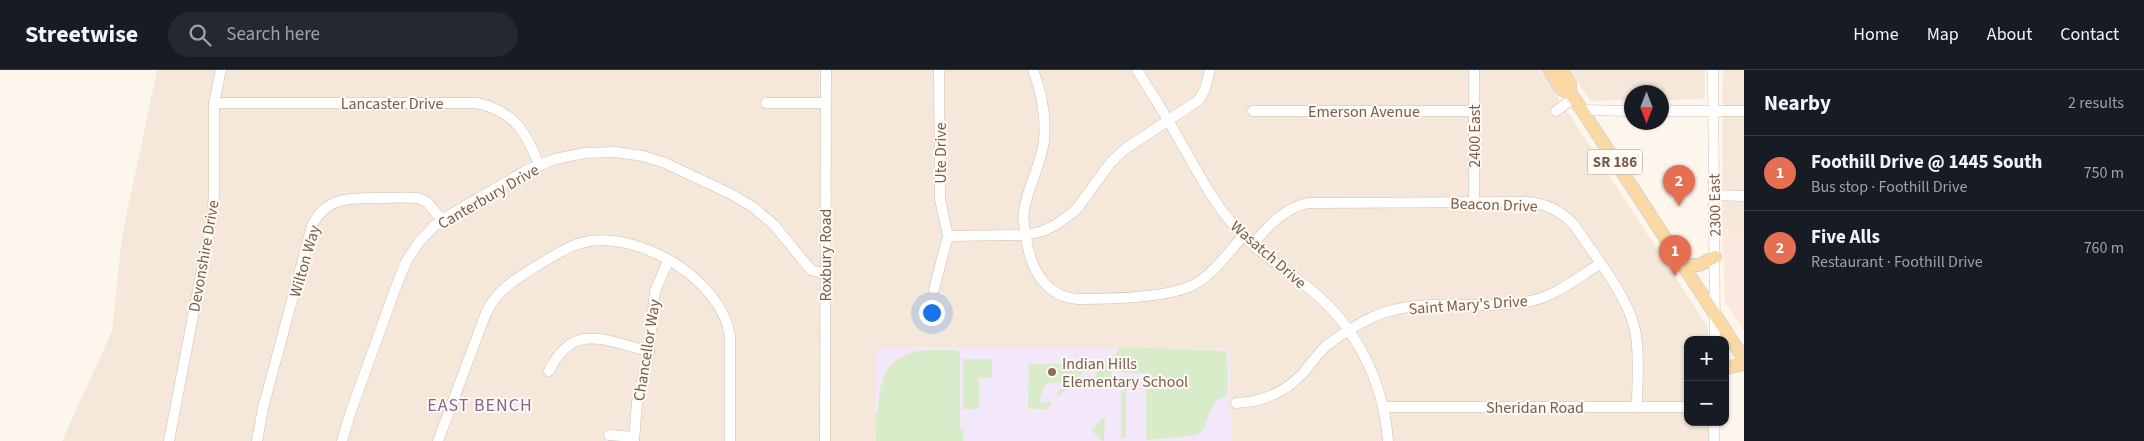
<!DOCTYPE html>
<meta charset="utf-8">
<style>
:root{--surface:#171b24;--page:#242831;--text:#f1f3f6;--muted:#9ea1a6;--line:#363941;--accent:#e76f51}
body{margin:0;font-family:"Source Sans 3",sans-serif;background:var(--page);color:var(--text)}
.controls{position:absolute;right:15px;bottom:15px;display:grid;overflow:hidden;border-radius:10px;box-shadow:0 1px 4px #0004}
.controls button{width:45px;height:45px;display:grid;place-items:center;padding:0;border:0;border-bottom:1px solid var(--line);background:var(--surface);color:var(--text);font:25px sans-serif}
.compass{position:absolute;left:1624px;top:15px;width:45px;height:45px;border-radius:50%;background:var(--surface);box-shadow:0 1px 4px #0004;rotate:180deg}
.you{position:absolute;left:931px;top:242px;width:18px;height:18px;margin:-12px;border:4px solid #fff;border-radius:50%;background:#1a73e8;box-shadow:0 0 0 8px #1a73e833}
.badge{display:grid;place-items:center;width:32px;height:32px;border-radius:50%;background:var(--accent);color:#fff;font-size:16px;font-weight:700}
.pin{position:absolute;translate:-50% -41px;filter:drop-shadow(0 1px 2px #0008)}
.pin::after{content:'';position:absolute;top:26px;width:18px;height:15px;background:inherit;clip-path:polygon(0 0,100% 0,50% 100%)}
.list{margin:0;padding:0;list-style:none}
h2{display:flex;justify-content:space-between;align-items:center;height:65px;margin:0;padding:0 20px;font-size:21px}
h2 small{font-size:16px;font-weight:400;color:var(--muted)}
.list li{display:grid;grid-template-columns:32px 1fr auto;gap:15px;align-items:center;box-sizing:border-box;height:75px;padding:0 20px;border-top:1px solid var(--line)}
.list b{display:block;font-size:19px;white-space:nowrap}
.list p{margin:0;font-size:16px;white-space:nowrap;color:var(--muted)}
.list em{font-size:16px;font-style:normal;color:var(--muted)}
.icon{flex:none;width:28px;height:28px;fill:none;stroke:currentColor;stroke-width:2;stroke-linecap:round;stroke-linejoin:round}
.map{position:relative;flex:none;width:1744px;height:371px;overflow:hidden}
header{display:flex;align-items:center;gap:30px;box-sizing:border-box;height:70px;padding:0 25px;background:var(--surface);border-bottom:1px solid var(--line)}
header strong{font-size:24px}
nav{display:flex;gap:28px;margin-inline-start:auto;font-size:18px}
.search{width:350px;height:45px;background:var(--page);display:flex;align-items:center;gap:12px;box-sizing:border-box;padding:0 18px;border-radius:28px;color:var(--muted);font-size:19px}
main{display:flex}
aside{flex:1;background:var(--surface)}
.map>svg:first-child{display:block}
.residential{fill:#f5e8da}
.commercial{fill:#fde8e0}
.education{fill:#f3e8fa}
.green{fill:#d8ecc9}
.lines{fill:none;stroke-linecap:round;stroke-linejoin:round}
.minor-casing{stroke:#d1beb0;stroke-width:11}
.major-casing{stroke:#dad1cd;stroke-width:14}
.minor{stroke:#fff;stroke-width:10}
.major{stroke:#fbd9a5;stroke-width:12}
.education-dot{fill:#8d6e63;stroke:#fffaf3;stroke-width:2}
.labels{text-anchor:middle;stroke-width:4;stroke-linejoin:round;paint-order:stroke}
.shield{fill:#fffaf3;stroke:#a28b7f;stroke-width:1}
.shield-label{font-size:15px;font-weight:bold;fill:#7a5c4d}
.street-label{font-size:16px;fill:#7a5c4d;stroke:#fffaf3}
.education-label{font-size:16px;fill:#785e54;stroke:#fffaf3;text-anchor:start}
.neighbourhood-label{font-size:18px;letter-spacing:1px;fill:#846695;stroke:#fffaf3}
</style>
<header>
<strong>Streetwise</strong>
<div class="search"><svg class="icon" aria-label="search" viewBox="0 0 24 24"><circle cx="10" cy="10" r="6"/><path d="M15 15l6 6"/></svg>Search here</div>
<nav><a>Home</a><a>Map</a><a>About</a><a>Contact</a></nav>
</header>
<main>
<div class="map">
<svg width="1744" height="371" viewBox="0 0 1744 371">
<rect width="100%" height="100%" fill="#fdf6ec"/>
<g class="residential">
<path d="M 157,0 L 1540,0 L 1708,257 L 1708,270 L 1688,270 L 1688,352 L 1709,352 L 1709,371 L 62,371 L 112,261 L 122,166 Z"/>
<path d="M 1569,0 L 1705,0 L 1705,29 L 1662,30 L 1662,22 L 1632,22 L 1631,30 L 1590,31 Z"/>
<path d="M 1723,0 L 1744,0 L 1744,166 L 1722,158 Z"/>
</g>
<path class="commercial" d="M 1722,158 L 1744,166 L 1744,261 L 1725,232 Z"/>
<path class="education" d="M 875,277 L 1229,279 L 1231,371 L 875,371 Z"/>
<g class="green">
<path d="M 1119,277 L 1227,281 L 1228,325 C 1205,333 1212,353 1197,365 L 1148,370 L 1146,369 L 1146,313 L 1150,313 L 1151,304 L 1121,302 L 1120,293 L 1114,287 Z"/>
<path d="M 925,280 L 957,280 L 960,284 L 960,359 L 963,359 L 963,371 L 876,371 L 875,344 L 878,344 C 879,309 885,285 925,280 Z"/>
<path d="M 963,289 L 992,289 L 992,308 L 979,308 L 979,339 L 963,339 Z"/>
<path d="M 1029,294 L 1083,294 L 1082,303 L 1058,327 L 1056,324 L 1063,317 L 1062,313 L 1046,313 L 1039,330 L 1042,333 L 1050,331 L 1052,333 L 1046,339 L 1028,339 Z"/>
<path d="M 1097,295 L 1111,296 L 1112,309 L 1096,309 Z"/>
<path d="M 1128,316 L 1131,319 L 1126,320 L 1126,368 L 1121,368 L 1121,323 Z"/>
<path d="M 1103,348 L 1105,348 L 1104,371 L 1101,370 L 1091,360 Z"/>
</g>
<g class="lines">
<defs>
<g id="minor">
<path d="M 1033,0 C 1042,23 1046,47 1044,71 C 1041,96 1027,117 1024,141 C 1022,150 1025,158 1026,167 C 1030,197 1044,226 1077,229 C 1106,229 1171,228 1195,214 C 1214,203 1228,183 1243,166"/>
<path d="M 1137,0 C 1153,25 1169,51 1184,78 C 1198,103 1212,129 1230,151 C 1252,179 1284,198 1311,220 C 1356,256 1384,313 1388,371"/>
<path d="M 1713,0 L 1715,270"/>
<path d="M 214,33 L 477,33 C 514,41 526,62 539,95"/>
<path d="M 766,33 L 825,33"/>
<path d="M 1582,40 L 1632,41"/>
<path d="M 1253,41 L 1474,41"/>
<path d="M 1556,41 L 1574,28"/>
<path d="M 1662,41 L 1744,41"/>
<path d="M 1713,125 L 1744,126"/>
<path d="M 1474,132 L 1474,0"/>
<path d="M 948,166 L 1026,165 L 1043,161 L 1057,154 L 1076,140 L 1111,92 L 1125,79 L 1199,30 L 1205,19 L 1210,0"/>
<path d="M 1253,174 C 1269,155 1283,139 1308,133 L 1526,132 C 1546,133 1562,141 1575,156 C 1595,187 1627,224 1635,260 C 1640,284 1637,312 1637,337"/>
<path d="M 934,219 L 948,166 L 940,129 L 939,0"/>
<path d="M 549,301 C 574,250 606,272 649,281"/>
<path d="M 1236,333 C 1262,332 1286,322 1304,302 C 1311,293 1318,284 1326,276 C 1341,264 1358,254 1375,246 C 1425,225 1478,242 1530,231 C 1556,226 1578,207 1600,194"/>
<path d="M 1383,337 L 1688,337"/>
<path d="M 609,365 L 634,367"/>
<path d="M 169,371 L 212,147 L 214,125 L 214,33 L 221,0"/>
<path d="M 257,371 L 263,338 L 312,156 C 325,127 350,128 378,128 C 392,128 405,127 418,128 L 427,132 L 442,150"/>
<path d="M 342,371 L 351,341 L 397,214 L 406,192 L 419,172 L 434,156 L 453,143 L 525,101 L 555,89 L 585,83 L 616,82 L 643,86 L 665,93 L 731,124 L 753,137 L 774,155 L 811,200 L 825,204"/>
<path d="M 438,371 L 486,243 C 497,220 514,210 535,197 C 552,187 570,174 590,171 C 644,164 721,210 730,266 L 730,371"/>
<path d="M 634,371 L 637,332 L 649,281 L 655,221 L 668,191"/>
<path d="M 825,371 L 826,0"/>
<path d="M 1714,371 L 1714,352"/>
</g>
<g id="major">
<path d="M 1549,0 L 1561,19 L 1570,23 L 1574,28 L 1744,289"/>
<path d="M 1561,0 L 1570,14 L 1570,23"/>
<path d="M 1683,195 L 1699,195 L 1715,187"/>
<path d="M 1725,298 L 1744,294"/>
</g>
</defs>
<use href="#minor" class="minor-casing"/>
<use href="#major" class="major-casing"/>
<use href="#minor" class="minor"/>
<use href="#major" class="major"/>
</g>
<circle class="education-dot" cx="1052" cy="302" r="5"/>
<g class="labels">
<rect class="shield" x="1587.5" y="79.5" width="55" height="25" rx="4"/>
<g class="shield-label">
<text x="1615" y="97">SR 186</text>
</g>
<g class="street-label">
<text x="392" y="39">Lancaster Drive</text>
<text x="1364" y="47">Emerson Avenue</text>
<text transform="translate(1474 66) rotate(-90)" y="6">2400 East</text>
<text transform="translate(940 83) rotate(-90)" y="6">Ute Drive</text>
<text transform="translate(488 126) rotate(-30)" y="6">Canterbury Drive</text>
<text transform="translate(1494 134) rotate(2)" y="6">Beacon Drive</text>
<text transform="translate(1714 135) rotate(-91)" y="6">2300 East</text>
<text transform="translate(1269 184) rotate(41)" y="6">Wasatch Drive</text>
<text transform="translate(825 185) rotate(-90)" y="6">Roxbury Road</text>
<text transform="translate(203 186) rotate(-80)" y="6">Devonshire Drive</text>
<text transform="translate(304 191) rotate(-74)" y="6">Wilton Way</text>
<text transform="translate(1468 234) rotate(-4)" y="6">Saint Mary's Drive</text>
<text transform="translate(646 280) rotate(-81)" y="6">Chancellor Way</text>
<text x="1535" y="343">Sheridan Road</text>
</g>
<g class="education-label">
<text x="1062" y="299">Indian Hills<tspan x="1062" dy="18">Elementary School</tspan></text>
</g>
<g class="neighbourhood-label">
<text x="480" y="341">EAST BENCH</text>
</g>
</g>
</svg>
<div class="controls">
<button>+</button>
<button>−</button>
</div>
<svg class="compass" viewBox="-18 -18 36 36"><path d="M0-13l5 13h-10z" fill="#e53935"/><path d="M0 13l5-13h-10z" fill="#9ea1a6"/></svg>
<div class="you"></div>
<div class="pin badge" style="left:1675px;top:206px">1</div>
<div class="pin badge" style="left:1679px;top:136px">2</div>
</div>
<aside>
<h2>Nearby<small>2 results</small></h2>
<ul class="list">
<li><span class="badge">1</span><div><b>Foothill Drive @ 1445 South</b><p>Bus stop · Foothill Drive</p></div><em>750 m</em></li>
<li><span class="badge">2</span><div><b>Five Alls</b><p>Restaurant · Foothill Drive</p></div><em>760 m</em></li>
</ul>
</aside>
</main>
